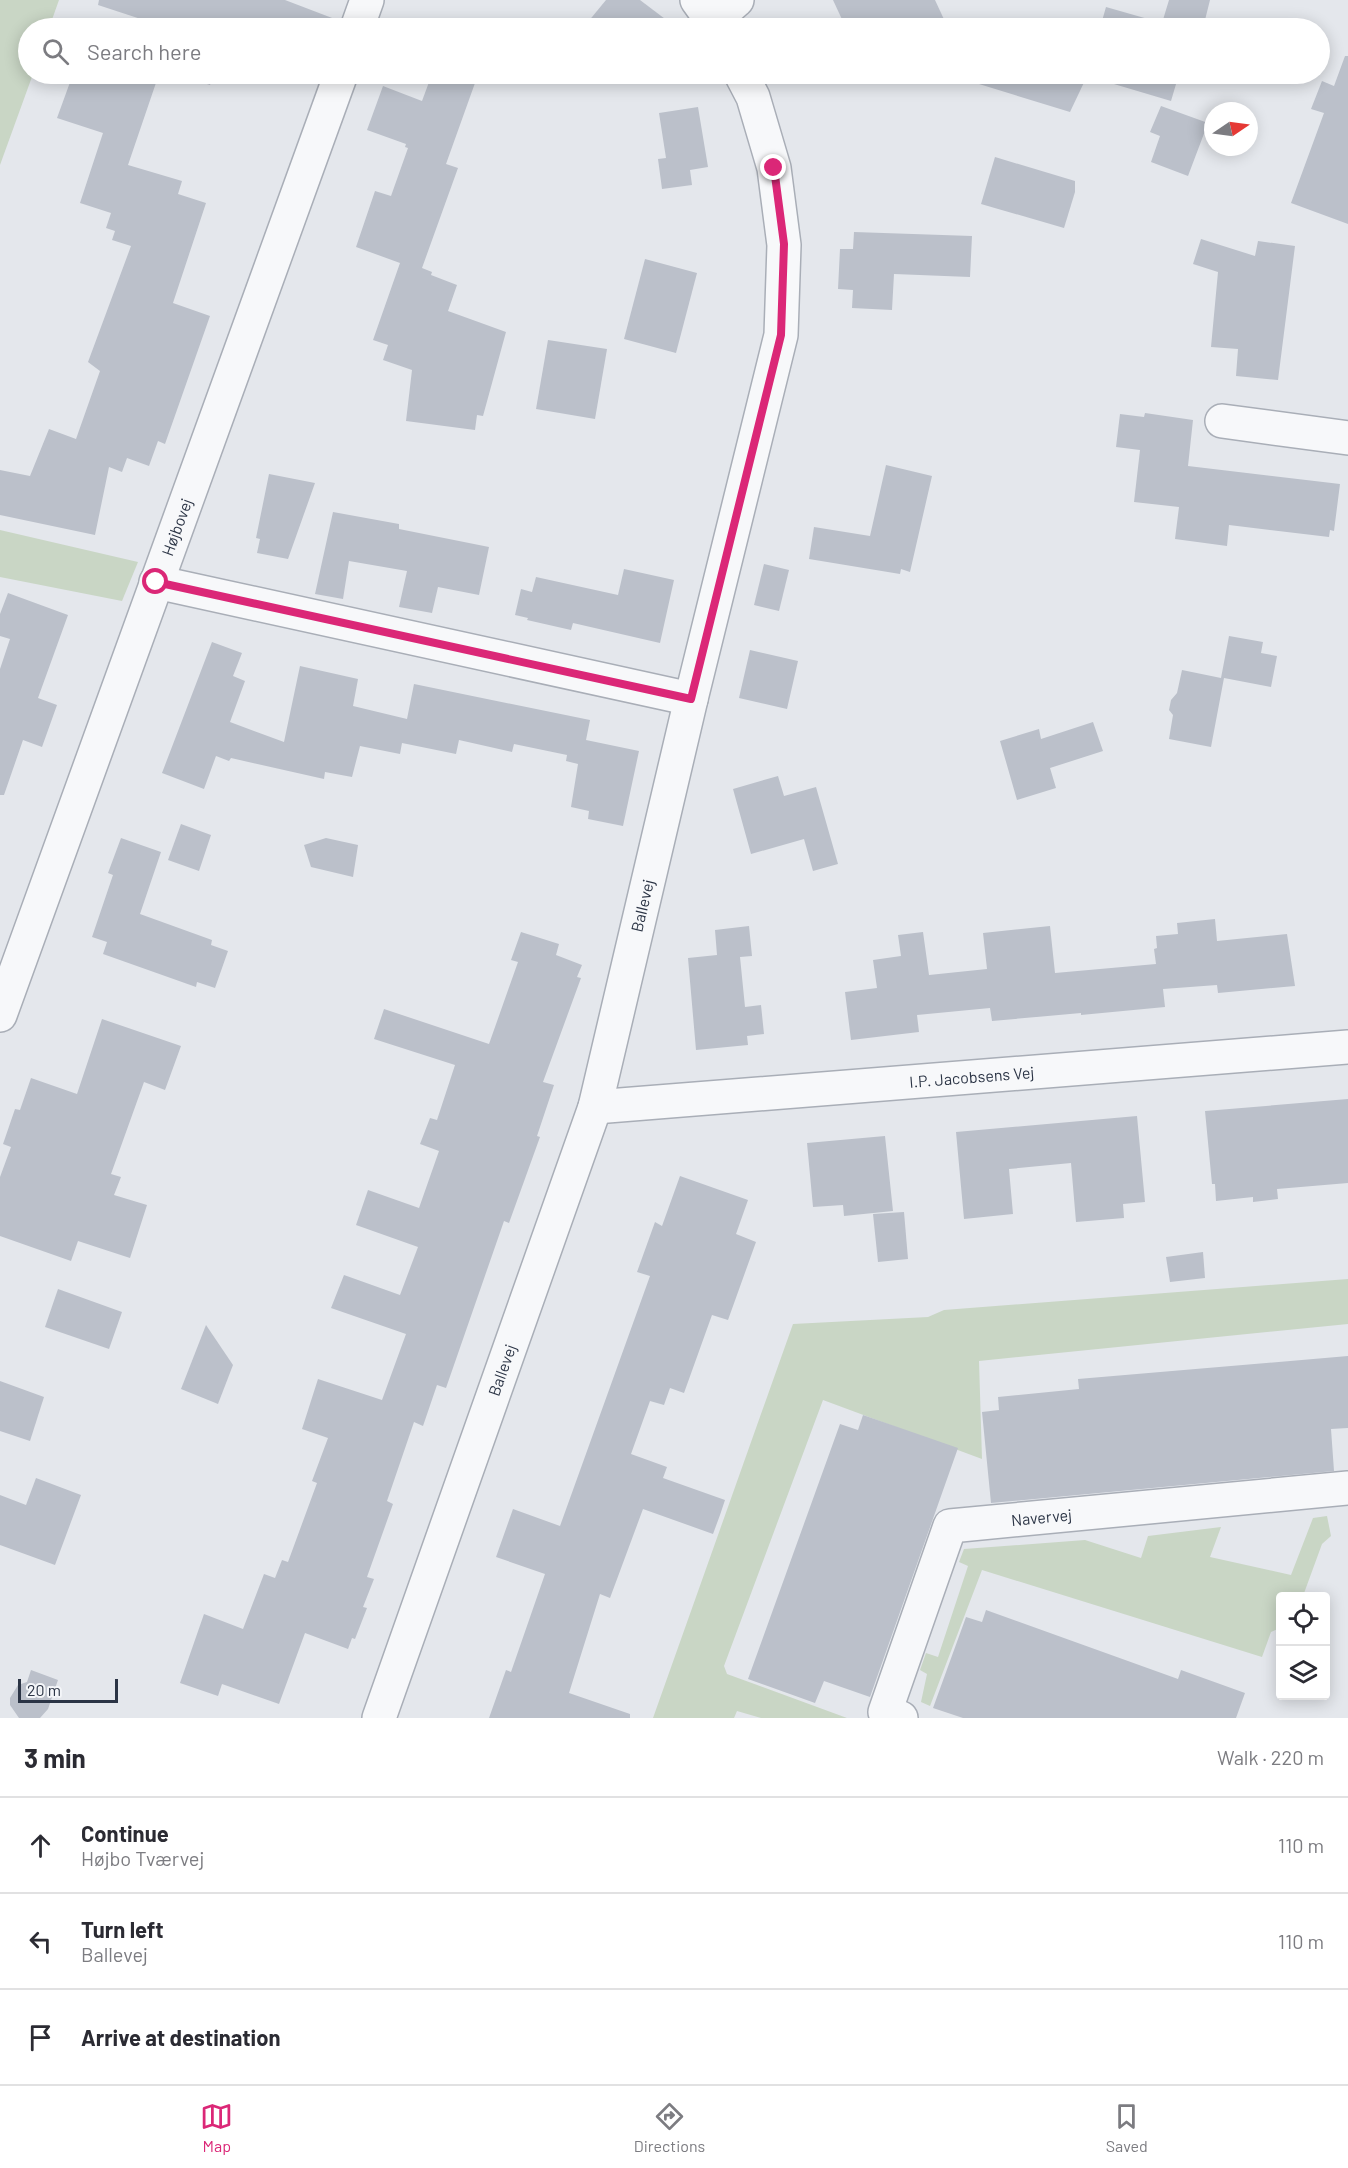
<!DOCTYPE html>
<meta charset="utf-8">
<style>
:root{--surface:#fff;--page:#f7f7f7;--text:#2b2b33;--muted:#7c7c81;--line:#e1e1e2;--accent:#db2777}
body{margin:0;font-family:Barlow,sans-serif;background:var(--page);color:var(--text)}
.controls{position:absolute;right:18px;bottom:18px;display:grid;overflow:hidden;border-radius:6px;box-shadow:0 3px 15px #0003}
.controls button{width:54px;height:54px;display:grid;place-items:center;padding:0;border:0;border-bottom:2px solid var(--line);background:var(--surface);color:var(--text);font:30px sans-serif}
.compass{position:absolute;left:1204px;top:102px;width:54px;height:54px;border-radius:50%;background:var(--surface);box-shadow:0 3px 15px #0003;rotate:77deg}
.scale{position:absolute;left:18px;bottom:15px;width:100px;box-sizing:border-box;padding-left:6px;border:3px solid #2b3445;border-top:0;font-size:16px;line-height:21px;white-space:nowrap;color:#2b3445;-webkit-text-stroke:4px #f4f6f9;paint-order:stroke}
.stop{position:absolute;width:18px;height:18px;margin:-14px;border:4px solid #db2777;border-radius:50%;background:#fff}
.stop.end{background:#db2777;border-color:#fff;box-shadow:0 2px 6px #0008}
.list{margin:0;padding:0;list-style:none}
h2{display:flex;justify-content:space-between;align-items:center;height:78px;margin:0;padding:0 24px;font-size:26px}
h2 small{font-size:20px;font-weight:400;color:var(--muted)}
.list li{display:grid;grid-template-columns:39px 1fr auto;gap:18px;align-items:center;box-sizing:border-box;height:96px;padding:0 24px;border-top:2px solid var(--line)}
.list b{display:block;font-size:22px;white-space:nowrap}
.list p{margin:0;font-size:20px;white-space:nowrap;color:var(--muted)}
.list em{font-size:20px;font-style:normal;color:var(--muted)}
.icon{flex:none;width:33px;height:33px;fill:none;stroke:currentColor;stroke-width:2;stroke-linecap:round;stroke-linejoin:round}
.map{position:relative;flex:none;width:1348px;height:1718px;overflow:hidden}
.search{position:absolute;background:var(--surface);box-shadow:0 3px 15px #0003;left:18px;right:18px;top:18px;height:66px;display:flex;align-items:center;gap:15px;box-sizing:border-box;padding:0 21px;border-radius:33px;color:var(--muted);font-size:22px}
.sheet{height:366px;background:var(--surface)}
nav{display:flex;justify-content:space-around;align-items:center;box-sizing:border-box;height:84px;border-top:2px solid var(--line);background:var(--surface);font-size:16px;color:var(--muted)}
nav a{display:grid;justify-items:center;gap:3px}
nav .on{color:var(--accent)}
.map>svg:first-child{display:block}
.green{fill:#c9d6c5}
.building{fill:#bbc0ca}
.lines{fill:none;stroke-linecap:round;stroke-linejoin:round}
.minor-casing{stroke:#a9aeb7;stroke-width:36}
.minor{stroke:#f7f8fa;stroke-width:33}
.route{stroke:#db2777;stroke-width:8}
.labels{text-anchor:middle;stroke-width:4.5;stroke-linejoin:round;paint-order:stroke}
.street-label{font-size:16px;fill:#2b3445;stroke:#f4f6f9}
</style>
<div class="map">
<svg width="1348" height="1718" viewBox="0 0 1348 1718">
<rect width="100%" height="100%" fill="#e4e7ec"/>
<g class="green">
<path d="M 0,0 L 59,0 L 49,28 L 28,28 L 28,74 L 33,74 L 0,165 Z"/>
<path d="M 0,530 L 138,562 L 122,601 L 0,577 Z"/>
<path d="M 1348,1279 L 1348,1324 L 979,1361 L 982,1459 L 823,1400 L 724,1666 L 727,1674 L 847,1718 L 761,1718 L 737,1711 L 734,1718 L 653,1718 L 793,1324 L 928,1317 L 944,1310 Z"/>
<path d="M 1327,1516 L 1331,1536 L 1322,1544 L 1303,1596 L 1280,1596 L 1280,1628 L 1271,1632 L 1262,1657 L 982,1570 L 930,1706 L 921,1702 L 927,1674 L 920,1670 L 926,1653 L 938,1657 L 968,1566 L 959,1562 L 964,1549 L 1085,1540 L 1141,1558 L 1148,1536 L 1221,1527 L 1210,1557 L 1291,1575 L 1313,1518 Z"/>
</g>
<g class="building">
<path d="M 99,0 L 285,0 L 340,21 L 339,28 L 158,28 L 159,25 L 98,5 Z"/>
<path d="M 606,0 L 640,0 L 677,28 L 583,28 Z"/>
<path d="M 833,0 L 935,0 L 948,28 L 846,28 Z"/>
<path d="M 1169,0 L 1210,0 L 1203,28 L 1100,28 L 1106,7 L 1162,23 Z"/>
<path d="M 1345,56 L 1348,56 L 1348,224 L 1291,203 L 1324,113 L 1311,109 L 1322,81 L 1334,86 Z"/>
<path d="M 73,74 L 159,74 L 128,165 L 182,181 L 178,194 L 206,203 L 173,303 L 210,316 L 165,444 L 158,441 L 149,466 L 127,458 L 122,472 L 109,467 L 95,535 L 0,515 L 0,470 L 30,476 L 49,429 L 76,439 L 100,371 L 88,362 L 131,246 L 112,240 L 115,231 L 106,228 L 111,213 L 80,203 L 103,133 L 57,118 Z"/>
<path d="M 176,74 L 214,74 L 210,85 Z"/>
<path d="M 260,74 L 289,74 L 286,82 Z"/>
<path d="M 432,74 L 448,74 L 475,83 L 446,164 L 458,168 L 422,268 L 432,272 L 431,275 L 457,285 L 448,311 L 506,332 L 483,416 L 477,415 L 475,430 L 406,421 L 412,370 L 383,360 L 388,345 L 373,340 L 400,263 L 356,247 L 375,191 L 391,196 L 408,148 L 405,147 L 406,144 L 367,130 L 383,86 L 422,101 Z"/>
<path d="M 967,74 L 1179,74 L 1171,101 L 1087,76 L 1088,74 L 1070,112 L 966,80 Z"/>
<path d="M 1161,106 L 1208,123 L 1188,176 L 1151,162 L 1160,136 L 1150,132 Z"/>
<path d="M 698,107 L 708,167 L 690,170 L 692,185 L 662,189 L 658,159 L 666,158 L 659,113 Z"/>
<path d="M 995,157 L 1075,181 L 1075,192 L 1064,228 L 981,204 Z"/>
<path d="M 854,232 L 972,236 L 970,277 L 894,274 L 892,310 L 852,308 L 853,290 L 838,289 L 840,249 L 853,249 Z"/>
<path d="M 1201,239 L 1255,256 L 1258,241 L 1295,246 L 1278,380 L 1236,376 L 1238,349 L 1211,347 L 1218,272 L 1193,264 Z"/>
<path d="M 645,259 L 697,273 L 676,353 L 624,339 Z"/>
<path d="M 548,340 L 607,349 L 595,419 L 536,409 Z"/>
<path d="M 1145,413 L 1193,420 L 1188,466 L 1340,484 L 1334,531 L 1330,530 L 1329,537 L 1229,525 L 1227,546 L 1175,539 L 1179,507 L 1134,502 L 1140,450 L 1116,447 L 1120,414 L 1144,417 Z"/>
<path d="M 886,465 L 932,476 L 910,572 L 901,569 L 900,574 L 809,559 L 814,527 L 870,536 Z"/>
<path d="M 269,474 L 315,483 L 288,559 L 257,553 L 260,539 L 256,538 Z"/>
<path d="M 333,512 L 399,524 L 399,529 L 489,547 L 479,595 L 438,587 L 432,613 L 399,607 L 407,571 L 349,561 L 343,599 L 315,594 Z"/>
<path d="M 764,564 L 789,570 L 779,611 L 754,605 Z"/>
<path d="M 624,569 L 674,580 L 660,643 L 573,623 L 571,630 L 527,620 L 528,618 L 515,615 L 521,589 L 532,592 L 536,577 L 618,595 Z"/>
<path d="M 8,593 L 68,615 L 38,698 L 57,705 L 42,747 L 23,740 L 4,795 L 0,795 L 0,669 L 10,639 L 0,636 L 0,614 Z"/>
<path d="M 1229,636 L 1263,642 L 1261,653 L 1277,656 L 1271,687 L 1224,678 L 1211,747 L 1169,739 L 1173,715 L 1169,710 L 1171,700 L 1177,693 L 1182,670 L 1221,678 Z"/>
<path d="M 212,642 L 242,653 L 233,676 L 245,681 L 230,722 L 284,742 L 300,666 L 358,679 L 353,706 L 407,719 L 414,684 L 590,720 L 586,740 L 639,751 L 623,826 L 588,819 L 589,811 L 571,807 L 578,764 L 566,761 L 567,755 L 514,744 L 512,752 L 459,740 L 456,754 L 402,743 L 400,754 L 360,746 L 352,777 L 325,772 L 324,779 L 231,758 L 229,761 L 216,756 L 204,789 L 162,773 Z"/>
<path d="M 750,650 L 798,661 L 787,709 L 739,698 Z"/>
<path d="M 1093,722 L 1103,751 L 1050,768 L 1056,788 L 1017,800 L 1000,741 L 1039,729 L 1041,739 Z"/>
<path d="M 778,776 L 784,796 L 816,787 L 838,864 L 813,871 L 804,839 L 751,854 L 733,789 Z"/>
<path d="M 181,824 L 211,835 L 199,871 L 168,860 Z"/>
<path d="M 121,838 L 161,852 L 140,914 L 212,940 L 211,945 L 228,951 L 215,988 L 197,982 L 196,987 L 103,954 L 107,942 L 92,937 L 113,875 L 108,873 Z"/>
<path d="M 326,838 L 358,845 L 353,877 L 311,867 L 304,845 Z"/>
<path d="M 1215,919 L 1217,941 L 1287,934 L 1295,986 L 1218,993 L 1217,985 L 1163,989 L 1165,1007 L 1081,1015 L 1081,1013 L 992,1021 L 990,1008 L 917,1015 L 919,1032 L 851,1040 L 845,992 L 877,988 L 873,960 L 901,956 L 898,935 L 923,932 L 929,975 L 987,969 L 983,933 L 1050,926 L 1055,973 L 1156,964 L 1154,949 L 1157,948 L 1156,936 L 1178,934 L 1177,923 Z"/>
<path d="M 749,926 L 752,956 L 740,957 L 745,1007 L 761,1005 L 764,1034 L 747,1036 L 748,1045 L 696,1050 L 688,958 L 717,955 L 715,930 Z"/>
<path d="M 521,932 L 559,944 L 556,955 L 582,965 L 577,977 L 581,978 L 543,1082 L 554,1085 L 537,1136 L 540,1137 L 509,1223 L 504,1221 L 446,1388 L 437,1385 L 423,1426 L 414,1422 L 387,1501 L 393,1504 L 367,1577 L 374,1579 L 363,1607 L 367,1608 L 355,1639 L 352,1638 L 348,1649 L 305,1633 L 279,1704 L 222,1684 L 218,1696 L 180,1683 L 204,1614 L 243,1629 L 264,1574 L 275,1578 L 282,1560 L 288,1562 L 317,1483 L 312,1481 L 328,1438 L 302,1429 L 318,1379 L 382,1400 L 406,1334 L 331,1308 L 344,1275 L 400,1295 L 418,1247 L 356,1225 L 368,1190 L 419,1208 L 439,1151 L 420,1144 L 430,1118 L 437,1120 L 455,1065 L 374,1039 L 384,1009 L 489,1044 L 518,962 L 511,960 Z"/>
<path d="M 102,1019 L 181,1046 L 165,1090 L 144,1082 L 111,1174 L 121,1177 L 114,1195 L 147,1205 L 130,1258 L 78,1241 L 71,1261 L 0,1236 L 0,1177 L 11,1147 L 3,1144 L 15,1109 L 20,1110 L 31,1078 L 77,1094 Z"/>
<path d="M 1348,1099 L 1348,1183 L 1277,1189 L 1278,1199 L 1253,1202 L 1253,1197 L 1216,1201 L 1215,1184 L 1212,1184 L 1205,1111 Z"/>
<path d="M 1137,1116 L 1145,1202 L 1123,1204 L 1124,1218 L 1076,1222 L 1071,1163 L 1009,1169 L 1013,1214 L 964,1219 L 956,1132 Z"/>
<path d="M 885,1136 L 893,1211 L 844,1216 L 843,1205 L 813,1207 L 807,1143 Z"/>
<path d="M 680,1176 L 748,1200 L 736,1234 L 756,1242 L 728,1320 L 712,1315 L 684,1393 L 670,1388 L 664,1405 L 650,1401 L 631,1454 L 667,1467 L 663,1478 L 725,1500 L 720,1515 L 713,1534 L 643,1509 L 610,1598 L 600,1594 L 569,1693 L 630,1714 L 630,1718 L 489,1718 L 506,1670 L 511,1672 L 545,1574 L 496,1557 L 513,1509 L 560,1526 L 650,1276 L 637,1272 L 655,1222 L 662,1226 Z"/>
<path d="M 904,1212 L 908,1259 L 878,1262 L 873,1214 Z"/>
<path d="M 1203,1252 L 1205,1278 L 1170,1282 L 1166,1257 Z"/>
<path d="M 58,1289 L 122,1312 L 109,1349 L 45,1327 Z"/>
<path d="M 206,1325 L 233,1365 L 218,1404 L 181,1389 Z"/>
<path d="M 1348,1356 L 1348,1428 L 1331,1429 L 1334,1471 L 991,1503 L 982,1412 L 999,1410 L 998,1397 L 1079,1389 L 1078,1379 Z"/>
<path d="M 0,1381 L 44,1397 L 30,1441 L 0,1431 Z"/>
<path d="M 863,1415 L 958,1448 L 870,1697 L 824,1681 L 815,1703 L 748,1679 L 840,1424 L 858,1430 Z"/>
<path d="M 36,1478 L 81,1495 L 55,1565 L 0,1545 L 0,1495 L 26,1505 Z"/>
<path d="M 986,1610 L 1178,1679 L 1181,1670 L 1245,1693 L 1236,1718 L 963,1718 L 933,1708 L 966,1617 L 982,1622 Z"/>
<path d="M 31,1670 L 58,1680 L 48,1709 L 40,1718 L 19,1718 L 10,1705 L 10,1698 L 18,1685 L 27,1682 Z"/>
</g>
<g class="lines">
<defs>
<g id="minor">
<path d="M 697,0 L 717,28"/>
<path d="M 713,21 L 737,0"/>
<path d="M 357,28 L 367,0"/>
<path d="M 1222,421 L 1348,438"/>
<path d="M 156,582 L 691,699"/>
<path id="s1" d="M 0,1015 L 341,74"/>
<path id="s2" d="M 595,1107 L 1348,1047"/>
<path id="s3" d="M 379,1718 L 595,1107 L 691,699 L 781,335 L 784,245 L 774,168 L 753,97 L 741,74"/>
<path id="s4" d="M 901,1718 L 885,1712 L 950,1526 L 1348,1488"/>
</g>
</defs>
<use href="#minor" class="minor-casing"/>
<use href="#minor" class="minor"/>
</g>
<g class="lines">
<path class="route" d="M 156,582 L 691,699 L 781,335 L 784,244 L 774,168"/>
</g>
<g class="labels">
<g class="street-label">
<text dy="6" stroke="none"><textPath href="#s1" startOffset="519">Højbovej</textPath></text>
<text dy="6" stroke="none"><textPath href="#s3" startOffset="855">Ballevej</textPath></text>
<text dy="6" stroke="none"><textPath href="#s2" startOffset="378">I.P. Jacobsens Vej</textPath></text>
<text dy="6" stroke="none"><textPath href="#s3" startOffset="369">Ballevej</textPath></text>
<text dy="6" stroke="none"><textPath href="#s4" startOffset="306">Navervej</textPath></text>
</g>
</g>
</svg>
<div class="controls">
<button><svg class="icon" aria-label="locate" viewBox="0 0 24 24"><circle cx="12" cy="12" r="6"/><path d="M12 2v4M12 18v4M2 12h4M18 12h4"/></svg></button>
<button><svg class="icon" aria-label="layers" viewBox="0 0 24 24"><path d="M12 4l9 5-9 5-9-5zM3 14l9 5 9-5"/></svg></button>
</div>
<svg class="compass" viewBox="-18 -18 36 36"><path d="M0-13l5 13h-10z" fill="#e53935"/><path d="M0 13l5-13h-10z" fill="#7c7c81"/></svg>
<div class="scale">20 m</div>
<div class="stop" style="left:156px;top:582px"></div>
<div class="stop end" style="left:774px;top:168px"></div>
<div class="search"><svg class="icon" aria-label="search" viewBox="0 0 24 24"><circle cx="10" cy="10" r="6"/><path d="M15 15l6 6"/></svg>Search here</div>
</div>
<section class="sheet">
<h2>3 min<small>Walk · 220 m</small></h2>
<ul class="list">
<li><svg class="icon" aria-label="ahead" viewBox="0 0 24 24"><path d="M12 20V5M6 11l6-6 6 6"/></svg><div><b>Continue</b><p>Højbo Tværvej</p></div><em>110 m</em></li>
<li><svg class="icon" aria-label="left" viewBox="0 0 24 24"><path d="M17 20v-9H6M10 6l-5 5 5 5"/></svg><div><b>Turn left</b><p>Ballevej</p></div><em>110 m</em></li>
<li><svg class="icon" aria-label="arrive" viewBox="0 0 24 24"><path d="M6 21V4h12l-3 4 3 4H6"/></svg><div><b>Arrive at destination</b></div></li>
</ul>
</section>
<nav>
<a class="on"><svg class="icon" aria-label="map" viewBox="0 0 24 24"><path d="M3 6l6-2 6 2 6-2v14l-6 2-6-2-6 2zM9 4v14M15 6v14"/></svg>Map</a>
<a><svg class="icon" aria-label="directions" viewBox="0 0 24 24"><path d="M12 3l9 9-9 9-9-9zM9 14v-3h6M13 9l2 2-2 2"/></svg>Directions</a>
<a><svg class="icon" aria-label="saved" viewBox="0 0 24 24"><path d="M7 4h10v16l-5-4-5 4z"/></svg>Saved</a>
</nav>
